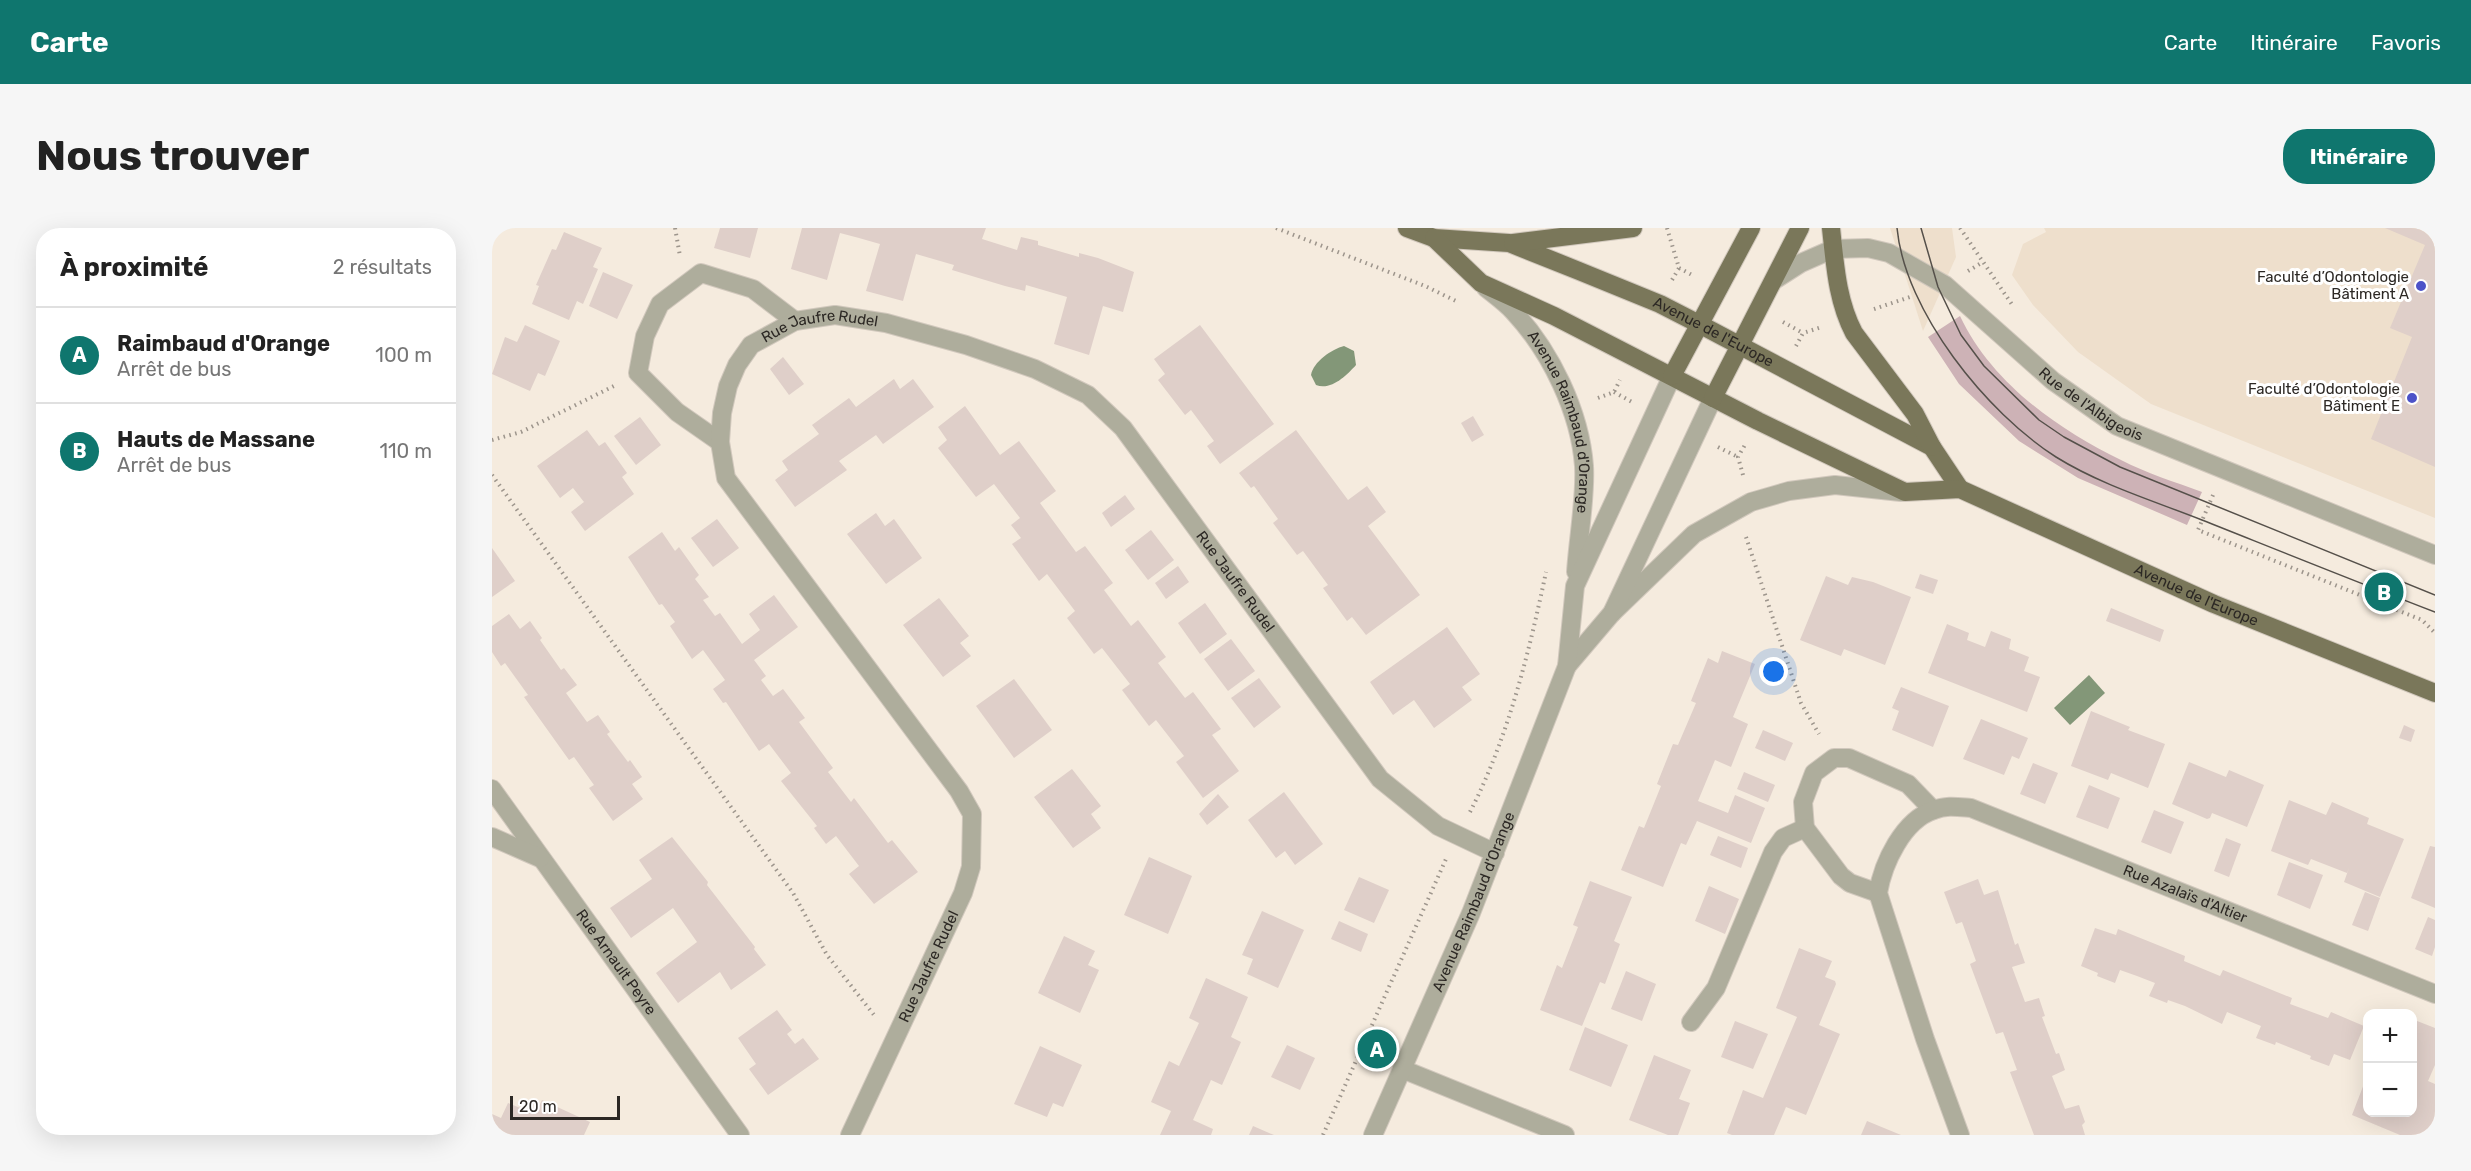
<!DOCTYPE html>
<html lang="fr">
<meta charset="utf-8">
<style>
:root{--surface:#fff;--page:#f6f6f6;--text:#222;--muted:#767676;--line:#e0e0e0;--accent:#0f766e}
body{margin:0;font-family:Rubik,sans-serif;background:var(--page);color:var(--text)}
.controls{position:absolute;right:18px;bottom:18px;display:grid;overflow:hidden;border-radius:12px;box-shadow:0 6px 24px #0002}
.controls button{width:54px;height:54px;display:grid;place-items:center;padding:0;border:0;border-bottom:2px solid var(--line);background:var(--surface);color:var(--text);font:30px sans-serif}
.scale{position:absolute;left:18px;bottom:15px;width:110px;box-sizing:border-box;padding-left:6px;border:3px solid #2c2824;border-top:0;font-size:16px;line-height:21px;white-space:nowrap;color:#2c2824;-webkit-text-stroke:4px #fff;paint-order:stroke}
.you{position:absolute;left:1282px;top:444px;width:21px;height:21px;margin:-15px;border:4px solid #fff;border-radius:50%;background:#1a73e8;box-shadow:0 0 0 9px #1a73e833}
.badge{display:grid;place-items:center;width:39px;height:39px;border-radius:50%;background:var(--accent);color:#fff;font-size:20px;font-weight:700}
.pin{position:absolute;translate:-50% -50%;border:3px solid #fff;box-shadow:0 2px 6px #0006}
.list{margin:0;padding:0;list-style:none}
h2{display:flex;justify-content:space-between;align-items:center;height:78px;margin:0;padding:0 24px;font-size:26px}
h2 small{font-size:20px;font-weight:400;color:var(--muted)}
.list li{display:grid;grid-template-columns:39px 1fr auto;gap:18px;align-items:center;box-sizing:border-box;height:96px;padding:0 24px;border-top:2px solid var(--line)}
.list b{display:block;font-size:22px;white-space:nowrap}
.list p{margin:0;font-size:20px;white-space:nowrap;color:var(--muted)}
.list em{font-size:20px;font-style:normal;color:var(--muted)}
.map{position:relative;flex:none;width:1943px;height:907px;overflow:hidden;border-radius:24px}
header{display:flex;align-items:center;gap:36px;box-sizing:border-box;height:84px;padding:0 30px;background:var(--accent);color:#fff}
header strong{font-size:28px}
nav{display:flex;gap:33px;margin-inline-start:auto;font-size:21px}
.intro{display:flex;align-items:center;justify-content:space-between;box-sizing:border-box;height:144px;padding:0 36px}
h1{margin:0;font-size:42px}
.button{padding:15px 27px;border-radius:24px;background:var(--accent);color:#fff;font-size:21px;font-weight:700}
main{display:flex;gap:36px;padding:0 36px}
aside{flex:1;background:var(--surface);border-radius:24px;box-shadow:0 6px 24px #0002}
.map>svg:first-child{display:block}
.built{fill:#eedfcc}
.green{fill:#cdb2b6}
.water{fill:#839778}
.building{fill:#dfcfc9}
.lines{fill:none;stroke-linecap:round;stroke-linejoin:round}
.minor-casing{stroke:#d1c8bd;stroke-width:20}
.major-casing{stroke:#d1c8bd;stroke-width:20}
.path{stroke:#9d958c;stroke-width:4;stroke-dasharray:1.5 4.5;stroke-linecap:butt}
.minor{stroke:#aead9c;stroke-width:18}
.major{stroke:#7a775a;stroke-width:18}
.tram{stroke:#55504a;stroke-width:1.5}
.poi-dot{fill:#4c52c8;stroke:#fff;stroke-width:2}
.labels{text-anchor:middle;stroke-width:6;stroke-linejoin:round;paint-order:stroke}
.poi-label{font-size:15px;fill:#2c2824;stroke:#fff;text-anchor:end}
.street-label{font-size:15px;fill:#2c2824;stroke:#fff}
</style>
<header>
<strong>Carte</strong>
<nav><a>Carte</a><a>Itinéraire</a><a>Favoris</a></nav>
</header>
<div class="intro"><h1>Nous trouver</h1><a class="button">Itinéraire</a></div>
<main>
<aside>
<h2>À proximité<small>2 résultats</small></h2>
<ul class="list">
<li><span class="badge">A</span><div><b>Raimbaud d'Orange</b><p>Arrêt de bus</p></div><em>100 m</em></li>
<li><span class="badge">B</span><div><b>Hauts de Massane</b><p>Arrêt de bus</p></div><em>110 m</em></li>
</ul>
</aside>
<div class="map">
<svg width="1943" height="907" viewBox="0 0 1943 907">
<rect width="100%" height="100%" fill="#f5ebde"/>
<g class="built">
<path d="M 1398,0 L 1460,0 L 1464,29 L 1431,103 Z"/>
<path d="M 1552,0 L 1943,0 L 1943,290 L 1659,176 L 1586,124 L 1541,77 L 1520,47 L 1531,16 L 1554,4 Z"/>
</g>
<path class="green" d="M 1468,88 C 1499,154 1565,201 1629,232 C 1654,245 1683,254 1710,264 L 1695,297 L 1586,250 L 1527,213 L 1467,156 L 1436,109 Z"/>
<g class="water">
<path d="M 852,118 L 862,123 L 864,137 C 855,147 839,163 824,157 L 819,147 C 821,134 840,121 852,118 Z"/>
<path d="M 1597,447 L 1613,465 L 1578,497 L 1562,480 Z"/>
</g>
<g class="building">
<path d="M 228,0 L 266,0 L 258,30 L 222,20 Z"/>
<path d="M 310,0 L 494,0 L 490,11 L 525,22 L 529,9 L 546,13 L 546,17 L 587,29 L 587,25 L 606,30 L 642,44 L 631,84 L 611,78 L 597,127 L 562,116 L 575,69 L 534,57 L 533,63 L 513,58 L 460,42 L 462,37 L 424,26 L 411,73 L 374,63 L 388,16 L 367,10 L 348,5 L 335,52 L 299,41 Z"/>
<path d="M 1893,0 L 1943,0 L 1943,239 L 1879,211 L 1920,109 L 1898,100 L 1933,17 Z"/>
<path d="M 72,4 L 110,20 L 101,39 L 106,41 L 91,76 L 85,73 L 77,92 L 40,76 L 47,58 L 44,57 L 60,21 L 64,22 Z"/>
<path d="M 111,44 L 141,57 L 125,91 L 97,78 Z"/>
<path d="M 33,97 L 68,113 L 53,148 L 46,145 L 38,163 L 0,146 L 13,109 L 25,114 Z"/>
<path d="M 708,97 L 782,196 L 728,236 L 715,218 L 722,213 L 699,182 L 693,187 L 666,152 L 673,146 L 662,131 Z"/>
<path d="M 291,129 L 312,156 L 297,167 L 278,141 Z"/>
<path d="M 402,151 L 408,161 L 421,151 L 442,179 L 391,216 L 384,207 L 347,233 L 355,242 L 303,279 L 283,252 L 296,242 L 290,233 L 327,206 L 320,197 L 357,170 L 364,179 Z"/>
<path d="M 473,178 L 508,227 L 527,213 L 564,263 L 548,275 L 584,324 L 593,318 L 621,355 L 612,362 L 639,398 L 646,392 L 674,429 L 666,435 L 693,470 L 701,464 L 729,501 L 720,507 L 747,543 L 711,570 L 684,534 L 692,528 L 664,492 L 657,498 L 630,462 L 638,456 L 610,420 L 602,426 L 575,390 L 583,383 L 555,346 L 547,353 L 520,316 L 529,310 L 519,297 L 528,290 L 502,256 L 484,269 L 446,220 L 455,212 L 446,199 Z"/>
<path d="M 981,188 L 992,207 L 980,214 L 969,195 Z"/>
<path d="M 148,189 L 169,217 L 144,237 L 122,208 Z"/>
<path d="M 95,202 L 107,218 L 113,214 L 135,245 L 130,249 L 142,266 L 93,303 L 79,284 L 92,274 L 81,260 L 68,270 L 45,238 Z"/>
<path d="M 804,202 L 856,272 L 875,258 L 894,284 L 876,298 L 928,367 L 874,407 L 860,389 L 855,393 L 831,360 L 836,357 L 811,323 L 805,327 L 781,295 L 786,291 L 762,258 L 759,260 L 747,245 Z"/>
<path d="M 633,267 L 643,281 L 619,299 L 610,285 Z"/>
<path d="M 384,285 L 393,298 L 402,291 L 430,330 L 394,356 L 355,306 Z"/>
<path d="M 225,291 L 247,320 L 221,339 L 199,310 Z"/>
<path d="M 659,302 L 682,332 L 656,352 L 633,322 Z"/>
<path d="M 170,304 L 183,323 L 187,319 L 207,347 L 203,351 L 217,369 L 211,372 L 223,388 L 228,385 L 250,416 L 268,402 L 257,386 L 282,367 L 306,399 L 262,432 L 274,448 L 269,452 L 281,468 L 291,461 L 313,490 L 307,494 L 341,540 L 336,544 L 359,574 L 362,570 L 396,615 L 400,612 L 426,644 L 382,676 L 357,646 L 367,638 L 344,608 L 334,616 L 322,600 L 325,598 L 289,553 L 299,545 L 277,516 L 267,523 L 234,474 L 231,475 L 221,461 L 233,452 L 211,422 L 200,431 L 178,398 L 183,394 L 170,376 L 167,377 L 136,329 Z"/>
<path d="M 0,320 L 23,353 L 0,369 Z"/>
<path d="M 686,338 L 697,354 L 674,371 L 663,355 Z"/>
<path d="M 1428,346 L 1446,352 L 1441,366 L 1423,360 Z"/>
<path d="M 1334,348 L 1356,357 L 1360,349 L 1381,354 L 1419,369 L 1393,437 L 1352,421 L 1349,428 L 1308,412 Z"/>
<path d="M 447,370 L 477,408 L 468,415 L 479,428 L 451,449 L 411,397 Z"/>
<path d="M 713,375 L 735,406 L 708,426 L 686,395 Z"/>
<path d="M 1619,380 L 1672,402 L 1668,414 L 1614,393 Z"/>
<path d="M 17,386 L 28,401 L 38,393 L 50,410 L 48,412 L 69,442 L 72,440 L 85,457 L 74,465 L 95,494 L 106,487 L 118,504 L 115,506 L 136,534 L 138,532 L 150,549 L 140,556 L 151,571 L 121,593 L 97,560 L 102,557 L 82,529 L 77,532 L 32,469 L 36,467 L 13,435 L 9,438 L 0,424 L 0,398 Z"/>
<path d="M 1455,396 L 1477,405 L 1475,412 L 1493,419 L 1499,403 L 1519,411 L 1517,421 L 1537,429 L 1532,443 L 1548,449 L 1535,484 L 1436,445 Z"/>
<path d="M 955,399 L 988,446 L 970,459 L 980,472 L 942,500 L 922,472 L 901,487 L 878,454 Z"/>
<path d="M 739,411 L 763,443 L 736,463 L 712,431 Z"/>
<path d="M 1230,423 L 1263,436 L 1241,489 L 1256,496 L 1239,539 L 1223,532 L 1206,573 L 1236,585 L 1243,567 L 1273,580 L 1259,615 L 1205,593 L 1194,617 L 1189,615 L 1171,659 L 1129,642 L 1147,598 L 1152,600 L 1169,558 L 1165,556 L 1181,516 L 1186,517 L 1204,475 L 1199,473 L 1216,430 L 1226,435 Z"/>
<path d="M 767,450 L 789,479 L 762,500 L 739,470 Z"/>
<path d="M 522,451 L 560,502 L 522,530 L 484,478 Z"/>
<path d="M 1409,459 L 1457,478 L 1441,519 L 1400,502 L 1407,483 L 1400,480 Z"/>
<path d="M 1599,483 L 1638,499 L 1636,502 L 1673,516 L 1656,560 L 1619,545 L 1616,552 L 1579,538 Z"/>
<path d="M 1489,491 L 1536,510 L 1527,531 L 1520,528 L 1512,547 L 1471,531 Z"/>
<path d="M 1912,497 L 1923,502 L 1919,514 L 1907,510 Z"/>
<path d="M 1271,502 L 1301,515 L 1293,533 L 1263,520 Z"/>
<path d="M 1697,534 L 1734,549 L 1737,542 L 1772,557 L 1755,599 L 1720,585 L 1718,590 L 1715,591 L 1680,576 Z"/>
<path d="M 1541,535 L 1566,545 L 1553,576 L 1528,566 Z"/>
<path d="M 580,541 L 609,578 L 599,586 L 609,600 L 581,620 L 542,569 Z"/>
<path d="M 1252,544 L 1283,557 L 1276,574 L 1245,561 Z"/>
<path d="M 1597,557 L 1628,570 L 1616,601 L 1584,589 Z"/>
<path d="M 792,564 L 831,616 L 803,637 L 793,623 L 784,630 L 756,592 Z"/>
<path d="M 726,566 L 737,579 L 715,597 L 707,586 Z"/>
<path d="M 1797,572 L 1834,587 L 1840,574 L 1877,590 L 1875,596 L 1912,611 L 1888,669 L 1852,654 L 1857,640 L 1855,645 L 1819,631 L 1816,637 L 1779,623 Z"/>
<path d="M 1662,582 L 1692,594 L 1679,626 L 1649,614 Z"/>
<path d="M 1226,608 L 1256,620 L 1249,640 L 1218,627 Z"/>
<path d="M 180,609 L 216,654 L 215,657 L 263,719 L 262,721 L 274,737 L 239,762 L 228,744 L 186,775 L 164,745 L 205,714 L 181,680 L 139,710 L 118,680 L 160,651 L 147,632 Z"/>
<path d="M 1734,610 L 1749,616 L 1737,649 L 1722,643 Z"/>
<path d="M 1938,618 L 1943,619 L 1943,680 L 1919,670 Z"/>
<path d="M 657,629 L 700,648 L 676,706 L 632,687 Z"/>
<path d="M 1797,634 L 1831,647 L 1818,681 L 1785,667 Z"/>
<path d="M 867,649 L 897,662 L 882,695 L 852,682 Z"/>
<path d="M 1486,651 L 1492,667 L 1506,662 L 1523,717 L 1526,715 L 1533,735 L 1520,739 L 1533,774 L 1547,770 L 1553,788 L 1550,789 L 1564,826 L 1567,825 L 1573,842 L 1560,848 L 1573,881 L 1587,877 L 1593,894 L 1590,897 L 1593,907 L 1542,907 L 1518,844 L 1525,842 L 1511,804 L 1504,806 L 1478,736 L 1484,733 L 1470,694 L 1464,696 L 1452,664 Z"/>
<path d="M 1098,653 L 1140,669 L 1122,713 L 1128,716 L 1113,756 L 1108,754 L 1090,798 L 1048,782 L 1065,737 L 1070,740 L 1086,699 L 1081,697 Z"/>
<path d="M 1217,658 L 1247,671 L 1233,706 L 1203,693 Z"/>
<path d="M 1873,664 L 1888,670 L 1876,703 L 1860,697 Z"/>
<path d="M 770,683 L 812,702 L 786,760 L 755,746 L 761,731 L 750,727 Z"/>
<path d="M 1936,689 L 1943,692 L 1943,719 L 1940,728 L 1923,721 Z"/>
<path d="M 847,693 L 876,706 L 869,724 L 839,711 Z"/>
<path d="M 1603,700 L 1624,707 L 1626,701 L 1693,728 L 1692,733 L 1728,748 L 1731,742 L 1800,770 L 1798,776 L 1836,790 L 1839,784 L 1872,798 L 1858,832 L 1842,826 L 1837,838 L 1818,831 L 1819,828 L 1784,814 L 1783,817 L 1764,810 L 1769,798 L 1735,784 L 1730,796 L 1693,778 L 1676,772 L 1675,775 L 1657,768 L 1663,755 L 1645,748 L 1628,742 L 1623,755 L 1605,748 L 1606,745 L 1589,738 Z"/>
<path d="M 572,708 L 603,723 L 596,737 L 607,742 L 588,785 L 546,765 Z"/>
<path d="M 1307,720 L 1340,733 L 1333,749 L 1343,753 L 1344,756 L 1327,797 L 1348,806 L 1314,887 L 1294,879 L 1282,907 L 1240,907 L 1235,905 L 1251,862 L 1271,870 L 1305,789 L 1284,780 Z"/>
<path d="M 1134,743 L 1164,756 L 1150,793 L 1119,781 Z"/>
<path d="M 714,750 L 756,769 L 739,809 L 749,814 L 730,857 L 719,852 L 701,892 L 721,901 L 719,907 L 668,907 L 679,883 L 659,874 L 677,833 L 687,838 L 707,795 L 697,790 Z"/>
<path d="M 285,782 L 300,802 L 295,806 L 303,816 L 311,810 L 327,831 L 276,867 L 257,841 L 264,836 L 246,810 Z"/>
<path d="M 1920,791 L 1943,800 L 1943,837 L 1936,853 L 1943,856 L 1943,894 L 1938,907 L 1908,907 L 1860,887 L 1875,848 L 1875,885 L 1920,884 Z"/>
<path d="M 1243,793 L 1276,806 L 1261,841 L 1229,829 Z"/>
<path d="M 1093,799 L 1136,817 L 1119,859 L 1077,842 Z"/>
<path d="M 795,817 L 823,830 L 808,862 L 779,849 Z"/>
<path d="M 548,818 L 590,837 L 571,879 L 561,875 L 555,889 L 522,876 Z"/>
<path d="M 1162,827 L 1199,842 L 1187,871 L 1198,875 L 1186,907 L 1176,907 L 1137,892 Z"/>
<path d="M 50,872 L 98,894 L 92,907 L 0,907 L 0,886 L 9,890 L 16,875 L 43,886 Z"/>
<path d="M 1375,893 L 1409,907 L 1369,907 Z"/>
<path d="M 761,898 L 782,907 L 757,907 Z"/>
</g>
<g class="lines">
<defs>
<g id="minor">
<path id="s1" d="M 1284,51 L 1309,35 L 1341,21 L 1376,20 L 1397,25 L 1453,57 L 1561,153 L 1625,198 L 1943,327"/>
<path id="s2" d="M 994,60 C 1004,68 1014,75 1022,84 C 1059,124 1088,184 1092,238 C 1094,268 1086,312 1084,344"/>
<path d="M 228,214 L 185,184 L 146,145 L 153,108 L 168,76 L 209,45 L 261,61 L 303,93"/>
<path d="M 1120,385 L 1202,306 L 1259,274 L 1297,263 L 1343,257 L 1409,264"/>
<path d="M 1075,438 L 1120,385 L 1221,170"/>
<path id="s3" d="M 0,561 L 248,907"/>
<path d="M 0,609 L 48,630"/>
<path d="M 1386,665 L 1358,655 L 1349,648 L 1313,600 L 1311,574 L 1322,545 L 1342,530 L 1357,530 L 1416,556 L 1441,582"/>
<path d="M 1199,794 L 1224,760 L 1281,624 L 1291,610 L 1313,600"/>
<path d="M 910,841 L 1073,907"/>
<path id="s4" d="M 358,907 L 471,665 L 479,639 L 480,586 L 467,563 L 234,250 L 228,214 L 230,185 L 236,158 L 245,137 L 259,117 L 303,93 L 343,87 L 394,95 L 474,117 L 543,141 L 596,167 L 631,200 L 888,551 L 946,598 L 1003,625"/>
<path id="s5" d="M 881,907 L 979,685 L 1075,438 L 1083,358 L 1180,148"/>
<path id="s6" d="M 1468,907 L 1433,811 L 1386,665 C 1391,635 1411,592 1442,582 C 1454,577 1466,579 1479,580 L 1943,766"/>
</g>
<g id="major">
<path id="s7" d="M 915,0 L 942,10 L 1017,15 L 1087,43 L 1168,76 L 1207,96 L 1440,219 L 1468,261"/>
<path d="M 1339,0 C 1343,36 1345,73 1362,105 L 1423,186 L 1440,219"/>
<path id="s8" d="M 942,10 L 989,55 L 1062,88 L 1266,193 L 1413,264 L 1468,261 L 1722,376 L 1943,465"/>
<path d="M 1021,15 L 1141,0"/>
<path d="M 1180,148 L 1259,0"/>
<path d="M 1221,170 L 1308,0"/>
</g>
</defs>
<use href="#minor" class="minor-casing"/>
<use href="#major" class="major-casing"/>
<g class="path">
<path d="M 183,0 L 188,28"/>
<path d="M 784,0 L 933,58 L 966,74"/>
<path d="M 1175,0 L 1187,40 L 1180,52"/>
<path d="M 1468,0 L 1521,78"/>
<path d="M 1187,40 L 1202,48"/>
<path d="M 1476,43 L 1491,34"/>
<path d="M 1382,81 L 1418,69"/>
<path d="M 1291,94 L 1311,105"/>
<path d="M 1304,118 L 1311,105 L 1330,99"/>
<path d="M 1122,164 L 1140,174"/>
<path d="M 1106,170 L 1122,164 L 1128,152"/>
<path d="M 0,212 L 29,204 L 122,158"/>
<path d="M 1226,219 L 1246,229"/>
<path d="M 0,247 L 301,665 L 335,727 L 382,787"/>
<path d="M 1251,247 L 1246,229 L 1254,215"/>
<path d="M 1721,267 L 1706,302 L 1930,392 L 1943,405"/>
<path d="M 1254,309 L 1309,475 L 1327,506"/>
<path d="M 978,584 C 1016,510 1037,425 1054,344"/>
<path d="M 831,907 L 954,631"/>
</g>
<use href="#minor" class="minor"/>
<use href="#major" class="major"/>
<g class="tram">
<path d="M 1405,0 C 1413,84 1495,185 1564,229 C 1609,257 1662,273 1710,292 C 1788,323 1865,354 1943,384"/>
<path d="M 1429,0 L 1446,59 L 1469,107 L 1492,138 L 1547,192 L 1572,209 L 1628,239 L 1943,367"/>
</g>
</g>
<g class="poi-dot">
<circle cx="1929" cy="58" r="6"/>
<circle cx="1920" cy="170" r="6"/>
</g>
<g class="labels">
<g class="poi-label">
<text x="1917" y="54">Faculté d’Odontologie<tspan x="1917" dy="17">Bâtiment A</tspan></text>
<text x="1908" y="166">Faculté d’Odontologie<tspan x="1908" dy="17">Bâtiment E</tspan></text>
</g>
<g class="street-label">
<text dy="5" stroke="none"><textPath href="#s4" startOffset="978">Rue Jaufre Rudel</textPath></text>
<text dy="5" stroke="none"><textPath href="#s7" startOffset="327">Avenue de l'Europe</textPath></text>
<text dy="5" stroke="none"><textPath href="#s1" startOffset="375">Rue de l'Albigeois</textPath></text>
<text dy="5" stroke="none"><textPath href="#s2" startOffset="160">Avenue Raimbaud d'Orange</textPath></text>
<text dy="5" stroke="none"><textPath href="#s4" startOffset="1500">Rue Jaufre Rudel</textPath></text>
<text dy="5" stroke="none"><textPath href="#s8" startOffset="852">Avenue de l'Europe</textPath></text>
<text dy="5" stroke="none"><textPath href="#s6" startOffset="628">Rue Azalaïs d'Altier</textPath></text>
<text dy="5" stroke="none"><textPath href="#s5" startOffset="254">Avenue Raimbaud d'Orange</textPath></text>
<text dy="5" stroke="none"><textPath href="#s3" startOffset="213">Rue Arnault Peyre</textPath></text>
<text dy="5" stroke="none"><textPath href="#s4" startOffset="186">Rue Jaufre Rudel</textPath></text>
</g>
</g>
</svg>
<div class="controls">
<button>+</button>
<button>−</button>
</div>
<div class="scale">20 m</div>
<div class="you"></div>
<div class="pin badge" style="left:885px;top:821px">A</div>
<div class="pin badge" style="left:1892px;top:364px">B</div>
</div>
</main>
